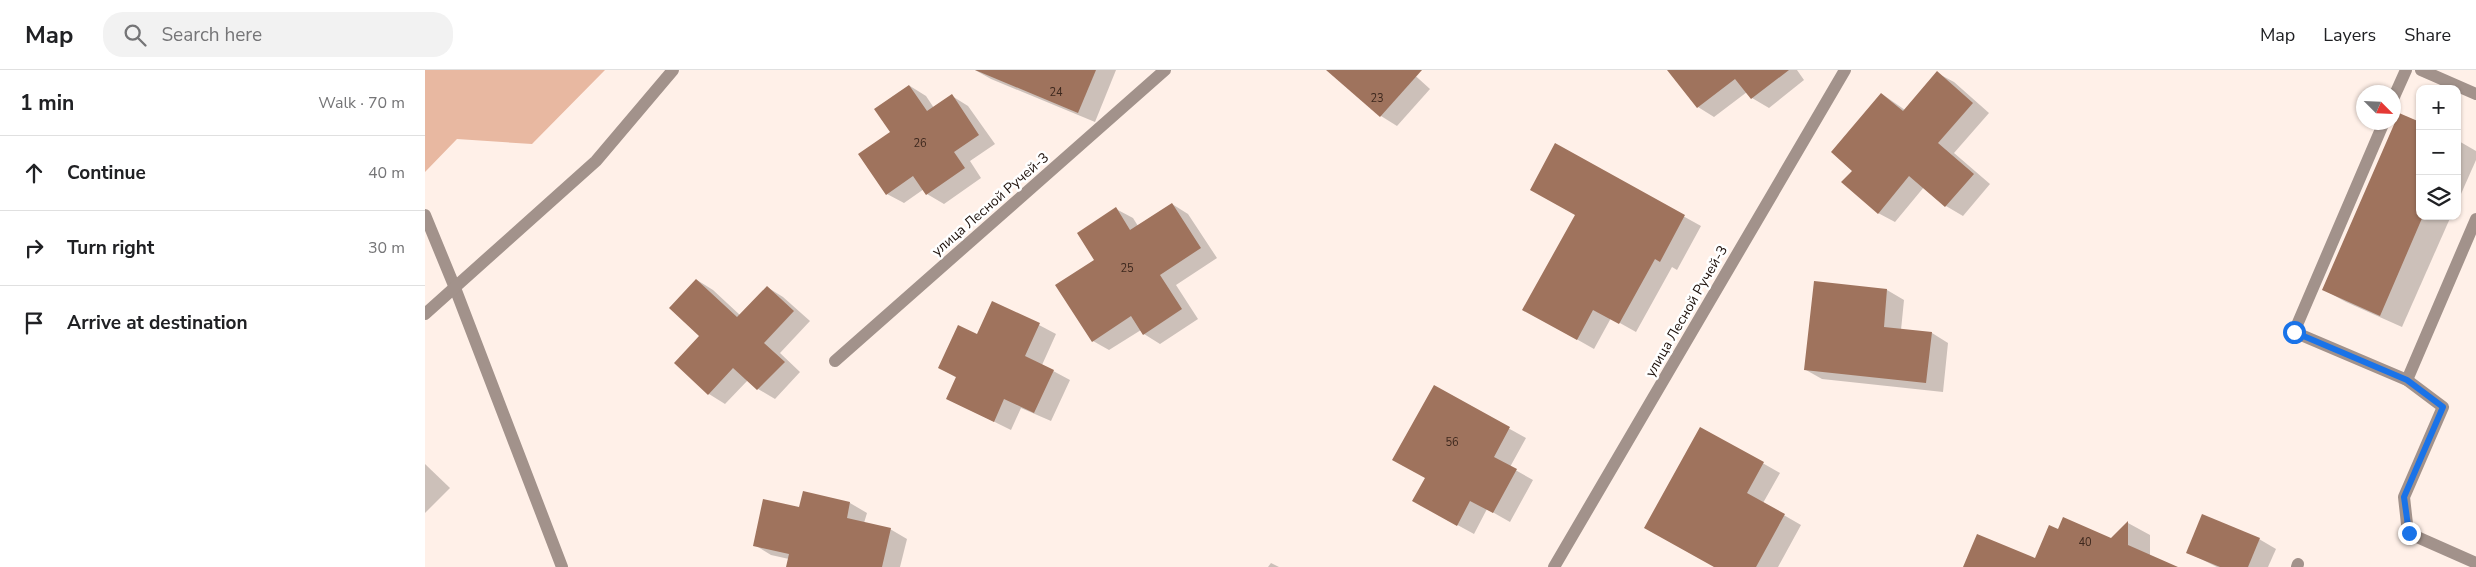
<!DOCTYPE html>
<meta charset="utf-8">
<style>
:root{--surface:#fff;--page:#f2f2f2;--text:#202124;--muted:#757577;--line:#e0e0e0}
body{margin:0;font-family:"Nunito Sans",sans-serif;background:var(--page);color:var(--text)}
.controls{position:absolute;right:15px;top:15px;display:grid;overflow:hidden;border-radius:10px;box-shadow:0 1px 4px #0004}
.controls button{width:45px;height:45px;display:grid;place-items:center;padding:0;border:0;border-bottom:1px solid var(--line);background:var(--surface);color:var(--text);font:25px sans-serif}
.compass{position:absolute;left:1931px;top:15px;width:45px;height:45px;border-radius:50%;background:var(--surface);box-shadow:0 1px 4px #0004;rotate:114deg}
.stop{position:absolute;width:15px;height:15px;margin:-11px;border:4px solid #1a73e8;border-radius:50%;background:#fff}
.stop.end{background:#1a73e8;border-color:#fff;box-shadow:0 1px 5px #0008}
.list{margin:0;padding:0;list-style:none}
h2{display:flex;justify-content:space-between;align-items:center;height:65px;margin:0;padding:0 20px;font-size:21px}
h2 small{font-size:16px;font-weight:400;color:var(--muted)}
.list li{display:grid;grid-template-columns:32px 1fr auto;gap:15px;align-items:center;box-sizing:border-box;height:75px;padding:0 20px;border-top:1px solid var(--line)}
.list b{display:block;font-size:19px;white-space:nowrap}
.list em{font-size:16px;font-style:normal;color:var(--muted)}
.icon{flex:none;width:28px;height:28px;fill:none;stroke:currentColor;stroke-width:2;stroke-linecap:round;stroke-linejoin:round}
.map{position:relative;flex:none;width:2051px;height:497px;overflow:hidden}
header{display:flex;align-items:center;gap:30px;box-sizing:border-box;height:70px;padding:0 25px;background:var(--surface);border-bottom:1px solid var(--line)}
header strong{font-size:24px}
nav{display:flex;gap:28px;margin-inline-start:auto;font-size:18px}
.search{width:350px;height:45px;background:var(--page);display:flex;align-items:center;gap:12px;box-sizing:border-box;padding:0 18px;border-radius:20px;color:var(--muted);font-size:19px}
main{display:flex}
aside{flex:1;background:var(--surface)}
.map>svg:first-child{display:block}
.forest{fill:#e8b8a1}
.shadow{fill:#0003}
.building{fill:#9f735d}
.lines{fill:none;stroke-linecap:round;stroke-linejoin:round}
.lane{stroke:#a2928b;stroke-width:12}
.street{stroke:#a2928b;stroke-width:12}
.route{stroke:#1a73e8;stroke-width:6}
.labels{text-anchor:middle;stroke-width:5;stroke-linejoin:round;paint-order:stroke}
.number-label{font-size:11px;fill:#3d281e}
.street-label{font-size:14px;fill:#1c0f09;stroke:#fff}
</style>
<header>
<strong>Map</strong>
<div class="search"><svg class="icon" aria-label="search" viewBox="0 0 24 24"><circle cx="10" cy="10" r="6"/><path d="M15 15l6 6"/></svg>Search here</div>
<nav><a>Map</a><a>Layers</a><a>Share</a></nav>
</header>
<main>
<aside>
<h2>1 min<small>Walk · 70 m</small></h2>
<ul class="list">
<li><svg class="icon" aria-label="ahead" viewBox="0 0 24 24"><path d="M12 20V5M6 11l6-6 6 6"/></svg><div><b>Continue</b></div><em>40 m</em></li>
<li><svg class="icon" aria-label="right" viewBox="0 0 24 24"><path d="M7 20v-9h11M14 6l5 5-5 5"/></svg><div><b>Turn right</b></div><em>30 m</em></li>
<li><svg class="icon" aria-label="arrive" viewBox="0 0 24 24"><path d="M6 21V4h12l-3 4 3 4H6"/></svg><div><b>Arrive at destination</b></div></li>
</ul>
</aside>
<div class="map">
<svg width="2051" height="497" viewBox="0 0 2051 497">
<rect width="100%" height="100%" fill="#fff0e8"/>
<path class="forest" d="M 0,0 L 180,0 L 107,74 L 32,69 L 0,102 Z"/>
<g class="shadow">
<path d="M 550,0 L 691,0 L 670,52 L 566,9 Z"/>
<path d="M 903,0 L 984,0 L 1005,19 L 972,56 L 956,46 Z"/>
<path d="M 1244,0 L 1372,0 L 1379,10 L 1344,38 L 1327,28 L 1322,22 L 1289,47 L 1273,37 Z"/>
<path d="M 1512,3 L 1529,12 L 1564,43 L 1529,83 L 1565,114 L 1538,146 L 1521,136 L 1499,117 L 1470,152 L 1453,143 L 1429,100 L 1457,24 L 1480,40 Z"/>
<path d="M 485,16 L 501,26 L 509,38 L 527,26 L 543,36 L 570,74 L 545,91 L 556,108 L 519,134 L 502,124 L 499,119 L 479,133 L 462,124 L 467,63 Z"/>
<path d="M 2032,70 L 2051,81 L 2051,90 L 2032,133 Z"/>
<path d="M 1130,75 L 1276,156 L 1252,200 L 1247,197 L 1211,262 L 1186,248 L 1169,279 L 1116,249 L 1151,145 Z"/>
<path d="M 747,134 L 763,144 L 792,188 L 751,215 L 773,249 L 735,274 L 719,264 L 716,260 L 684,280 L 668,271 L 670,190 L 691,139 L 708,148 L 713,156 Z"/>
<path d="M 1995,146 L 2026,146 L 1977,257 L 1921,232 L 1899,220 Z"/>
<path d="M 272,210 L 288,220 L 316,246 L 342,217 L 358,227 L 385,251 L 355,283 L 375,302 L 350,329 L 333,319 L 323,310 L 300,334 L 284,324 L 276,266 Z"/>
<path d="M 1390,213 L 1462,220 L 1479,230 L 1476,260 L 1507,263 L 1523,273 L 1518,322 L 1397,309 L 1381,300 Z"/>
<path d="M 614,255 L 631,264 L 617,295 L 645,310 L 626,351 L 596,338 L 586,360 L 523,329 L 532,308 L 515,298 L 552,265 Z"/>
<path d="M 1009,317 L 1101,368 L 1085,397 L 1108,410 L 1085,452 L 1062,439 L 1049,464 L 1005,440 L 1001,408 Z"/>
<path d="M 1276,358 L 1355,403 L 1338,433 L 1376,455 L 1353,497 L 1291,497 Z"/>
<path d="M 0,394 L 25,418 L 0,443 Z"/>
<path d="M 379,423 L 425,433 L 442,443 L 439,453 L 465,459 L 482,469 L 475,497 L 362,497 L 364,489 L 346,485 L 330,475 L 375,439 Z"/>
<path d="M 1703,453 L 1725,465 L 1725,486 L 1748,497 L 1545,497 L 1610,490 L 1634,461 L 1686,470 Z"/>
<path d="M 1834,469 L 1851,479 L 1843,497 L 1792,497 L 1762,482 Z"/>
<path d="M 846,493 L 854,497 L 843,497 Z"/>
</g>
<g class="building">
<path d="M 550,0 L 671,0 L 653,43 Z"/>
<path d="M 901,0 L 997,0 L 955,47 Z"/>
<path d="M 1242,0 L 1364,0 L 1326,29 L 1310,9 L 1272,38 Z"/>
<path d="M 1512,1 L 1548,33 L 1513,73 L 1549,104 L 1520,137 L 1484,106 L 1453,144 L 1416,112 L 1427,101 L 1406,82 L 1456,23 L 1478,41 Z"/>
<path d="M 484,15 L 502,41 L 527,24 L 554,65 L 529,82 L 540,98 L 501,125 L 488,106 L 461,125 L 433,84 L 465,62 L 449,39 Z"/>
<path d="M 1974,43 L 1995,52 L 1995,146 L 1998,146 L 1955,246 L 1897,220 Z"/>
<path d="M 1130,73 L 1260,145 L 1235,192 L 1230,189 L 1194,254 L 1168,240 L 1152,270 L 1097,240 L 1150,145 L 1105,120 Z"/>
<path d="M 747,133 L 776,178 L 735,205 L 757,239 L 718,265 L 706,246 L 667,272 L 630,215 L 669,190 L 652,163 L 691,137 L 705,160 Z"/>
<path d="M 271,209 L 312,247 L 342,216 L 369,241 L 339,273 L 360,292 L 332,320 L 308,298 L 283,325 L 249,293 L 274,266 L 244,238 Z"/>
<path d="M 1389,211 L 1462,219 L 1459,257 L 1507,262 L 1501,313 L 1379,300 Z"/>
<path d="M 567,231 L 615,253 L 600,286 L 629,300 L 609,343 L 579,329 L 569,352 L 521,329 L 531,307 L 513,298 L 533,255 L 552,264 Z"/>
<path d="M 1009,315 L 1085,357 L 1069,387 L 1092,399 L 1068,443 L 1045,431 L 1032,456 L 987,431 L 1000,408 L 967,390 Z"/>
<path d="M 1275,357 L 1339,392 L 1322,423 L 1360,444 L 1331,497 L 1289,497 L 1219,458 Z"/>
<path d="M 378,421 L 425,432 L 422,448 L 466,458 L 457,497 L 361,497 L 364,484 L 328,476 L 338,429 L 374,437 Z"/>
<path d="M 1777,444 L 1835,468 L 1823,497 L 1795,497 L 1761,483 Z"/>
<path d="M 1638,447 L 1686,468 L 1703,451 L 1703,475 L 1753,497 L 1538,497 L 1552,464 L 1610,488 L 1624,455 L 1633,459 Z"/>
</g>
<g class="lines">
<g class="lane">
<path d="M 1996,0 L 2051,24"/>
<path d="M 1968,29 L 1981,0"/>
<path d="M 1959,52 L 1869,262 L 1982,310 L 2018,337 L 1979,427 L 1983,463 L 2051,493"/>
<path d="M 30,218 L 137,497"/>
<path d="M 1982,310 L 2051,149"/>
<path d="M 1872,497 L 1873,494"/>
</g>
<g class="street">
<path d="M 0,145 L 30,218"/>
<path d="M 0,244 L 171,91 L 248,0"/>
<path d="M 410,291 L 740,0"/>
<path d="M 1129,497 L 1420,0"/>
</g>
</g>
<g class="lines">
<path class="route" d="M 1869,262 L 1982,310 L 2018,337 L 1979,427 L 1984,463"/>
</g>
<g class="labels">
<g class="number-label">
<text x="631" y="26">24</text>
<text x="952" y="32">23</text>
<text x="495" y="77">26</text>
<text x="702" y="202">25</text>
<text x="1027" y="376">56</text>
<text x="1660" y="476">40</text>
</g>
<g class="street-label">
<text transform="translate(565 134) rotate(-41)" y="5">улица Лесной Ручей-3</text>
<text transform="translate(1261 241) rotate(-60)" y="5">улица Лесной Ручей-3</text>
</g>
</g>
</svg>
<div class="controls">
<button>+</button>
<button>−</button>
<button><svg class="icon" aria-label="layers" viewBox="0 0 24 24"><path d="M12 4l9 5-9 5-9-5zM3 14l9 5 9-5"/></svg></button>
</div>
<svg class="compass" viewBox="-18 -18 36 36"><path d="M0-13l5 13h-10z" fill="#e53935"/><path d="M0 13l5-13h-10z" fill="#757577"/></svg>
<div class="stop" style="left:1869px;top:262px"></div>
<div class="stop end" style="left:1984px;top:463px"></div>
</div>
</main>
